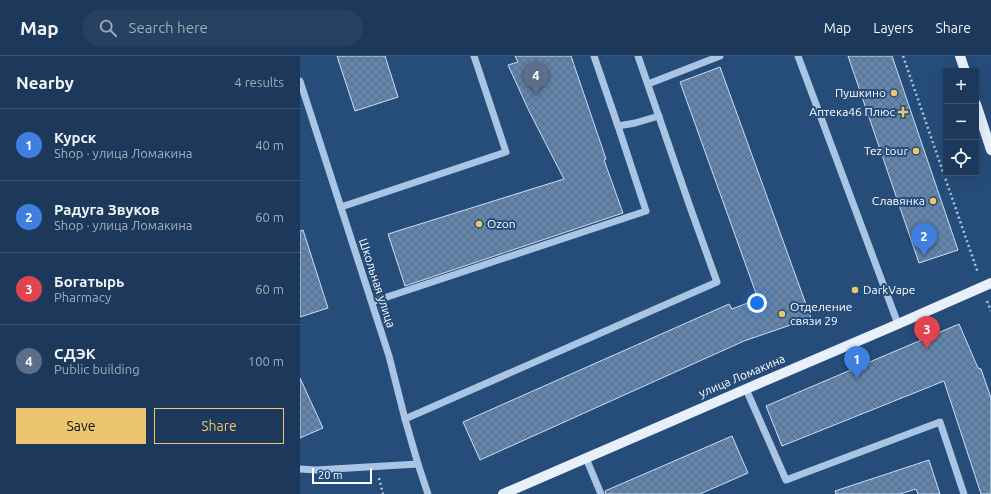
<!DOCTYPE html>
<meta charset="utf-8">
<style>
:root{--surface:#1c395b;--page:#254061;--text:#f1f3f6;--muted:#a0acbb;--line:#3a5371;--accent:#ebc56f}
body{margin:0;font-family:Ubuntu,sans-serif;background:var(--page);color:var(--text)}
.controls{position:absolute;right:12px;top:12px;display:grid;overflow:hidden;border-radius:0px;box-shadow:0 4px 16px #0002}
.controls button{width:36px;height:36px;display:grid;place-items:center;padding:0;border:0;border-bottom:1px solid var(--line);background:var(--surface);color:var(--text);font:20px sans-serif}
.scale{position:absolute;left:12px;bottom:10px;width:60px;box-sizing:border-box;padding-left:4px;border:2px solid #fff;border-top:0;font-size:11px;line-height:14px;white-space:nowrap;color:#fff;-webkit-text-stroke:3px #264c79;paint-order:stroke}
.you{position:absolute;left:457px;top:247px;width:14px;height:14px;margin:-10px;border:3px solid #fff;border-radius:50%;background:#1a73e8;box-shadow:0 0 0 6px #1a73e833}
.badge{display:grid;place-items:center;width:26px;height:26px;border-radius:50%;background:var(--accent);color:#fff;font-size:13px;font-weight:700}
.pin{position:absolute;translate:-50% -33px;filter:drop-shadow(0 1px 2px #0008)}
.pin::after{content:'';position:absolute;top:21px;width:14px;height:12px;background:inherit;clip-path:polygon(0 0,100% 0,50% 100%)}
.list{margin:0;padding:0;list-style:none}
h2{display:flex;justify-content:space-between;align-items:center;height:52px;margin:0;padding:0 16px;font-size:17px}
h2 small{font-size:13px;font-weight:400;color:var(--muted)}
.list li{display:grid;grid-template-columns:26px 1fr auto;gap:12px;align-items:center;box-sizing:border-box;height:72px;padding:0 16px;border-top:1px solid var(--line)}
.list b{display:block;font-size:15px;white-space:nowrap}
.list p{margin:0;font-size:13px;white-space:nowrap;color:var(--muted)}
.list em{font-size:13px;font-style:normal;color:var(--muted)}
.actions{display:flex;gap:8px;padding:12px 16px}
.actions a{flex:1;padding:9px 0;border:1px solid var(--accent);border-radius:0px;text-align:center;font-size:14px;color:var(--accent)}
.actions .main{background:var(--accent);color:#111}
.icon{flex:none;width:22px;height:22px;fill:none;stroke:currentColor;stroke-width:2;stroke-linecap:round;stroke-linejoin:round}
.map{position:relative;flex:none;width:691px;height:438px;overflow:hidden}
header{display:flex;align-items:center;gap:24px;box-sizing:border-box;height:56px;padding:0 20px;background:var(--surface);border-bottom:1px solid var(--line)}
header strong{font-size:19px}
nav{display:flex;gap:22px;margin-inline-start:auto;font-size:14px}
.search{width:280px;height:36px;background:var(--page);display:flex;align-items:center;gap:10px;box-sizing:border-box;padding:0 14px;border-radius:22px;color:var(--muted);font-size:15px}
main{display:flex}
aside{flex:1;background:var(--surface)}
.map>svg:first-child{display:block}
.building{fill:url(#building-cross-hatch);stroke:#cbdef3}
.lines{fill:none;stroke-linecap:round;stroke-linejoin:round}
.path{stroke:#a9c5e3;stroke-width:2.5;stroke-dasharray:2 3;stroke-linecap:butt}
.minor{stroke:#a9c5e3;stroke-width:7}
.major{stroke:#e8f0fc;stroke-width:10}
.poi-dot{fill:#ebc56f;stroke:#264c79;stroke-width:1.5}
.labels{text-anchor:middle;stroke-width:4;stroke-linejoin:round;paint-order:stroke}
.poi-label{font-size:12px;fill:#fff;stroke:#264c79;text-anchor:end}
.street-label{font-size:12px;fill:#fff;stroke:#264c79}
</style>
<header>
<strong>Map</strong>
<div class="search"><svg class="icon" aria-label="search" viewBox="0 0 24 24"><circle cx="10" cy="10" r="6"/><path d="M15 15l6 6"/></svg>Search here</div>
<nav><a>Map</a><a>Layers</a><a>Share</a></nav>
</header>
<main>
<aside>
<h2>Nearby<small>4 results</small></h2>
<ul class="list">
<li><span class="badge" style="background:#3f7fe0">1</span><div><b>Курск</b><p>Shop · улица Ломакина</p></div><em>40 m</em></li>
<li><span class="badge" style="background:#3f7fe0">2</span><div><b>Радуга Звуков</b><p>Shop · улица Ломакина</p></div><em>60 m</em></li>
<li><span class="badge" style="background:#e0444e">3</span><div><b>Богатырь</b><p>Pharmacy</p></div><em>60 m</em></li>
<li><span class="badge" style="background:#5c6f8a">4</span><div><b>СДЭК</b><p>Public building</p></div><em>100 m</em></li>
</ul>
<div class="actions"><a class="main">Save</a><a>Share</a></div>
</aside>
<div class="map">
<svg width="691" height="438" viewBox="0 0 691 438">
<defs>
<pattern id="building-cross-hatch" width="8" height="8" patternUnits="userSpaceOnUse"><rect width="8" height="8" fill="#6385ac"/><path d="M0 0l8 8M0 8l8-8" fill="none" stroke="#5a6e86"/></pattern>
</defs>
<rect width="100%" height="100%" fill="#264c79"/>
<g class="building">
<path d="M 37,0 L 85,0 L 98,41 L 55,55 Z"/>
<path d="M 215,0 L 271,0 L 306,103 L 304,104 L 323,157 L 105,230 L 88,178 L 264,123 L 229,55 L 208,9 L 218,6 Z"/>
<path d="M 548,0 L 592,0 L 658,194 L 619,207 Z"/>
<path d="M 420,11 L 511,262 L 444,285 L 180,404 L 163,366 L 429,248 L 432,253 L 458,243 L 380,26 Z"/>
<path d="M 3,174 L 28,252 L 0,261 L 0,175 Z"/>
<path d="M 659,268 L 678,312 L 681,313 L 691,342 L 691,438 L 681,438 L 644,325 L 482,390 L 466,350 Z"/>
<path d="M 0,322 L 23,372 L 0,382 Z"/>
<path d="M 432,380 L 448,417 L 400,438 L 306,438 L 305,435 Z"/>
<path d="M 629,404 L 640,438 L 618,438 L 616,433 L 600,438 L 536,438 L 535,435 Z"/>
</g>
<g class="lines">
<g class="path">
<path d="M 603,0 L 678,217"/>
<path d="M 687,245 L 691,255"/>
<path d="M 79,422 L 83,438"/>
</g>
<g class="minor">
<path d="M 294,0 L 318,70"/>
<path d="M 498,0 L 598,268"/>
<path d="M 0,25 L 89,300 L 105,363 L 118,408 L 128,438"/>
<path d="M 348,28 L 420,0"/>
<path d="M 41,151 L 206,96 L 174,0"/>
<path d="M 72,246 L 346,155 L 318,70 L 335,67 L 359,60"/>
<path d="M 446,333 L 486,424 L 640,366 L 664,438"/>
<path d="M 105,363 L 417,226 L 389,148 L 338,0"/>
<path d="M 286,402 L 301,438"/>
<path d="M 0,413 L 16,414 L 118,408"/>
</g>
<g class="major">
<path d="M 660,0 L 665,15"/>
<path d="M 676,48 L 691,94"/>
<path d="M 203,438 L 446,333 L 598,268 L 691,227"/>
</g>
</g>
<g class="poi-dot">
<circle cx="594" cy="37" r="4"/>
<path d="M601 50h4v4h4v4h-4v4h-4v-4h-4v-4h4z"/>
<circle cx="616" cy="95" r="4"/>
<circle cx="633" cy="145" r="4"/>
<circle cx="179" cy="168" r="4"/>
<circle cx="555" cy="234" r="4"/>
<circle cx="482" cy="258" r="4"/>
</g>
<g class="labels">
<g class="poi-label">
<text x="586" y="41">Пушкино</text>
<text x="595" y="60">Аптека46 Плюс</text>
<text x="608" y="99">Tez tour</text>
<text x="625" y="149">Славянка</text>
<text x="187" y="172" text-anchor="start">Ozon</text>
<text x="563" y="238" text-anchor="start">DarkVape</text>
<text x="490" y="255" text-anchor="start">Отделение<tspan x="490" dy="14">связи 29</tspan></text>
</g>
<g class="street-label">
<text transform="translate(77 227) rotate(72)" y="4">Школьная улица</text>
<text transform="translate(442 320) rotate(-23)" y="4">улица Ломакина</text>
</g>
</g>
</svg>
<div class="controls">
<button>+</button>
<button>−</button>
<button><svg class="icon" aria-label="locate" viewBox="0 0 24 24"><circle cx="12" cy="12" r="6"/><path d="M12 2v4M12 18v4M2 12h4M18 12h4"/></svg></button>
</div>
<div class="scale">20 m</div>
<div class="you"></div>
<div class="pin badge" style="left:557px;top:323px;background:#3f7fe0">1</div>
<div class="pin badge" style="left:624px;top:200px;background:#3f7fe0">2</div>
<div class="pin badge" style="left:627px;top:293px;background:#e0444e">3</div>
<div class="pin badge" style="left:236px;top:39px;background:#5c6f8a">4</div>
</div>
</main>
